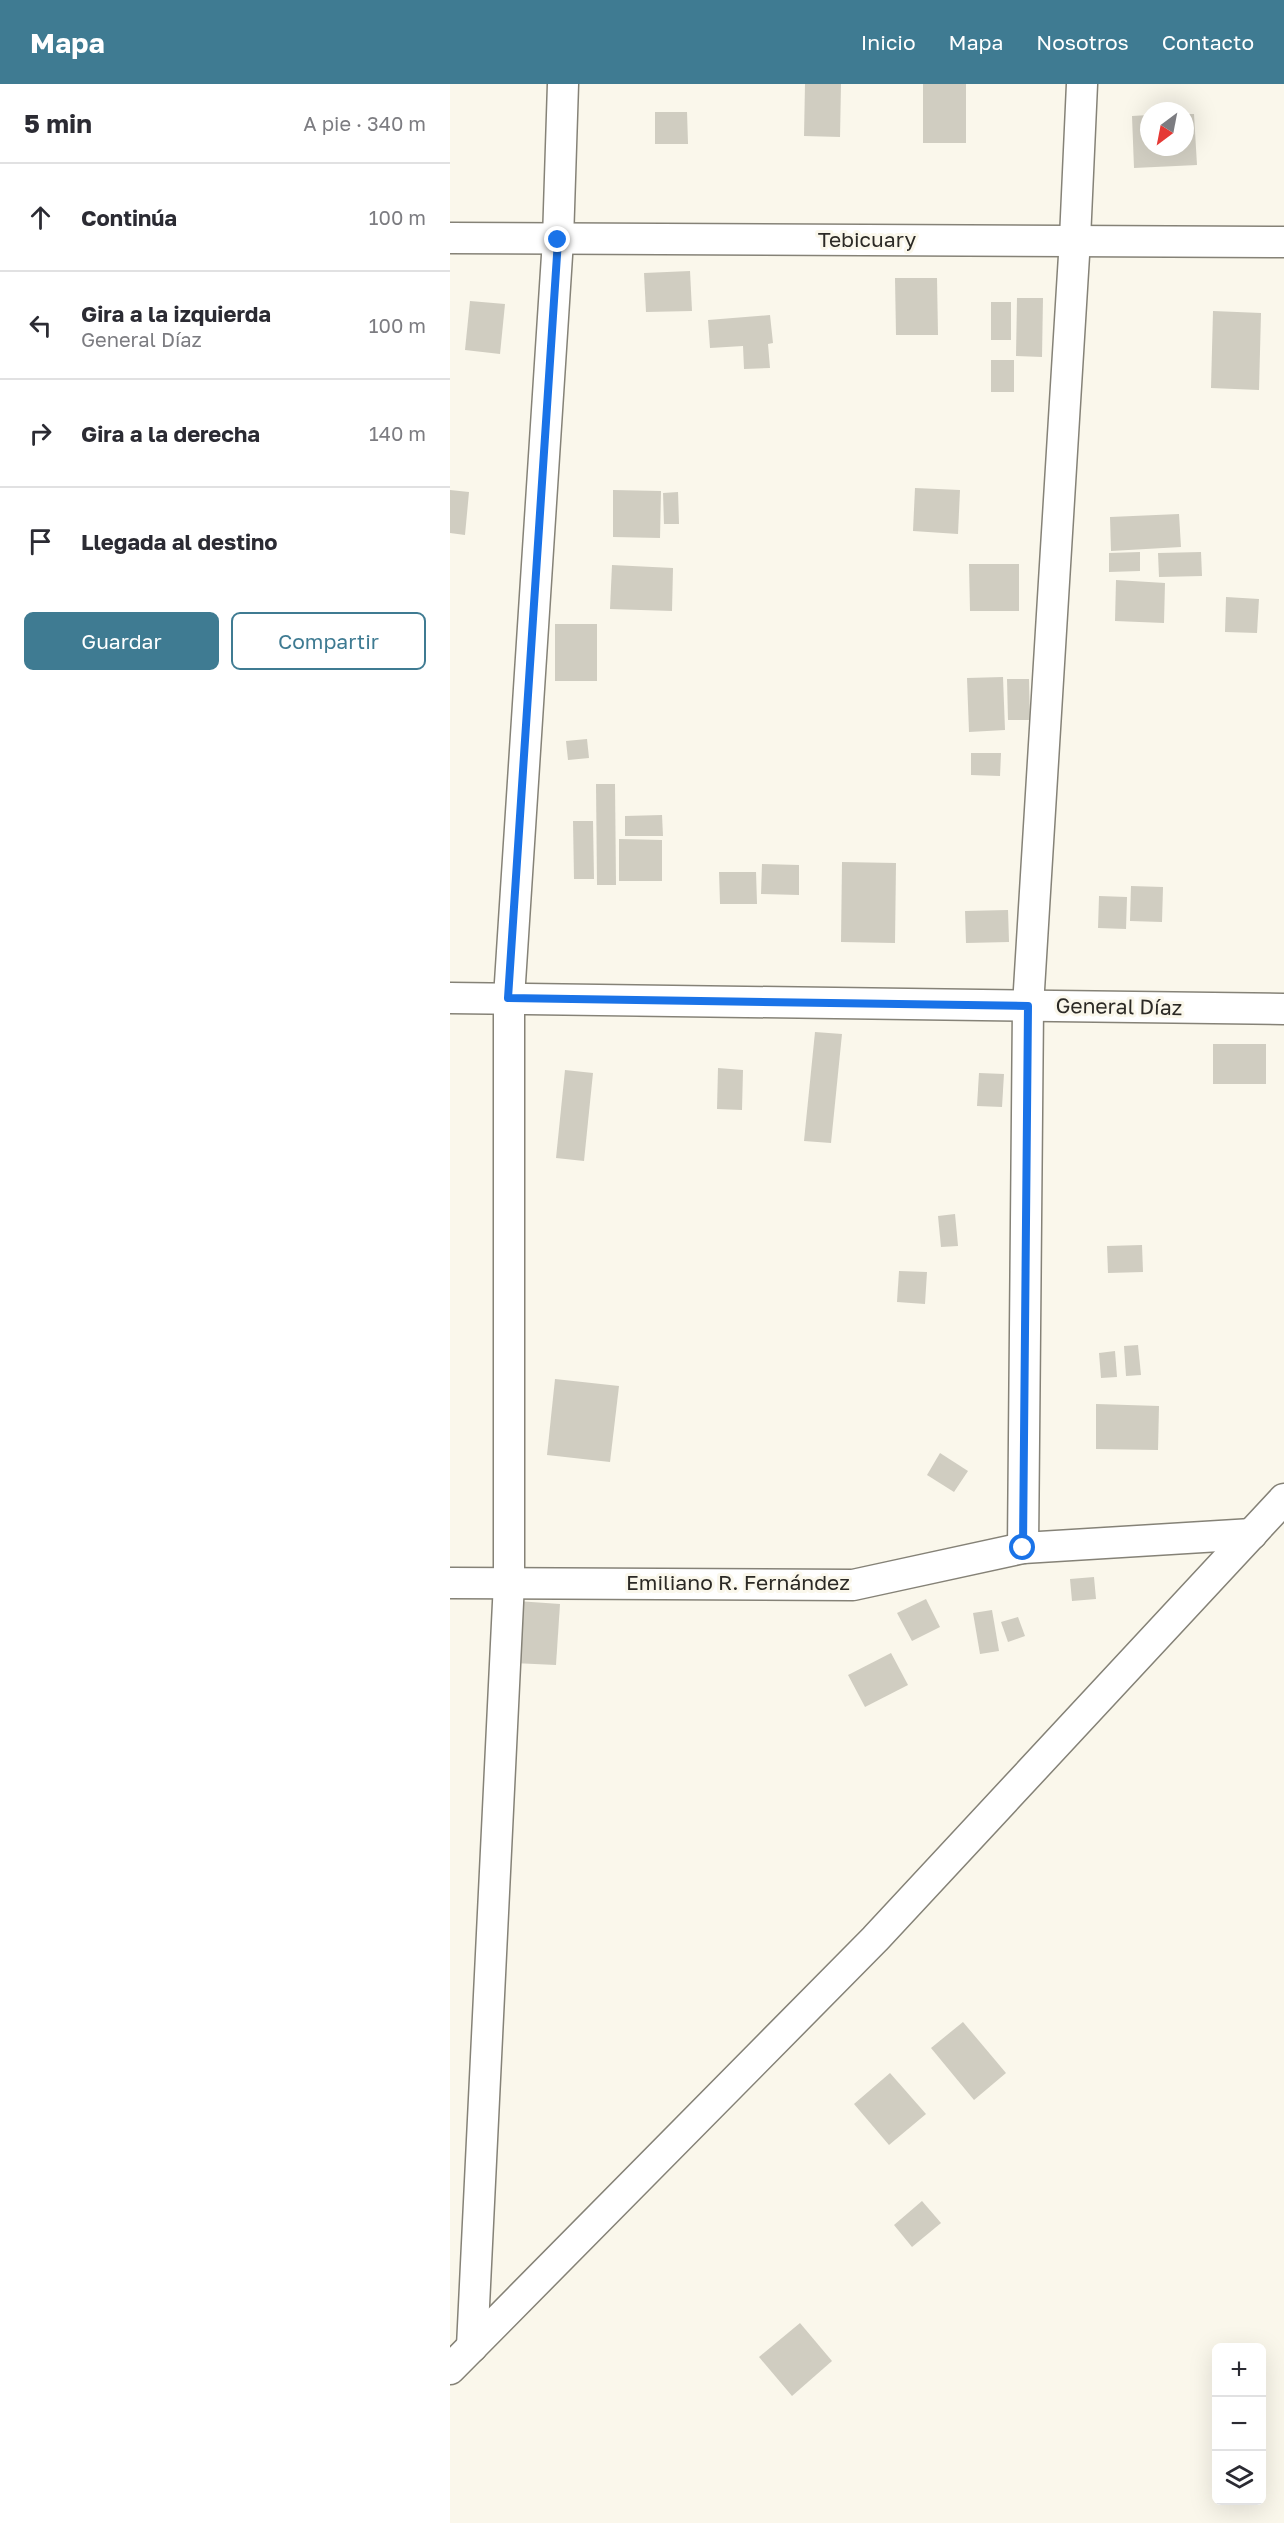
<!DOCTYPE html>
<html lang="es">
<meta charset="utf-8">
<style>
:root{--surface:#fff;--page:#f7f7f7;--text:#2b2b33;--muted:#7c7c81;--line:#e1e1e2;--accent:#3f7b92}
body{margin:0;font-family:"Golos Text",sans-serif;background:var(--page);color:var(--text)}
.controls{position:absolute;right:18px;bottom:18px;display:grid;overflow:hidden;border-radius:9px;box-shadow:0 6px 24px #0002}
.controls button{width:54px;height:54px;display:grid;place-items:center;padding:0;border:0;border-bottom:2px solid var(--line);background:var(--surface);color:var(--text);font:30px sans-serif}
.compass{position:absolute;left:690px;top:18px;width:54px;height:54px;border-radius:50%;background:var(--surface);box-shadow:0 6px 24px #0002;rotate:212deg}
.stop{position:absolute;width:18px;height:18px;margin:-14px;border:4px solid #1a73e8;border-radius:50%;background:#fff}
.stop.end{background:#1a73e8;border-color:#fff;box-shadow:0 2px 6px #0008}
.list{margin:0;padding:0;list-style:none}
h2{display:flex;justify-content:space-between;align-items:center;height:78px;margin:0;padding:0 24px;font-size:26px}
h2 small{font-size:20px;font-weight:400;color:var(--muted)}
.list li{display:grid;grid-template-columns:39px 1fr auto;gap:18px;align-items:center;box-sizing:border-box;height:108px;padding:0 24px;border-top:2px solid var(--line)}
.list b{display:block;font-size:22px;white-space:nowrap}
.list p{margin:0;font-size:20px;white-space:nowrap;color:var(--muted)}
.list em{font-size:20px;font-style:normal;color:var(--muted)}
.actions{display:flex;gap:12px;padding:18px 24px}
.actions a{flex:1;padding:14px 0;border:2px solid var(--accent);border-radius:9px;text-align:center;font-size:21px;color:var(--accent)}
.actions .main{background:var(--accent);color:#fff}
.icon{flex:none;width:33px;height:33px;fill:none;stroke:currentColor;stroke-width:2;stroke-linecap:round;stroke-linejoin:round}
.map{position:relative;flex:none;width:834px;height:2439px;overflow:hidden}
header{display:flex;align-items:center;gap:36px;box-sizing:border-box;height:84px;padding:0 30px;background:var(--accent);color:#fff}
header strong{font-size:28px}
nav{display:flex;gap:33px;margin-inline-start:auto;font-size:21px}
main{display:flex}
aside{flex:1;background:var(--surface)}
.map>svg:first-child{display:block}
.building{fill:#d0cdc1}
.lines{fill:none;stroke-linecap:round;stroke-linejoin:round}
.minor-casing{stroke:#858277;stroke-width:33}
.minor{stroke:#fff;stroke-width:30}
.route{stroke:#1a73e8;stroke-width:8}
.labels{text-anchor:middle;stroke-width:6;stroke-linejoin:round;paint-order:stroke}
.street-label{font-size:21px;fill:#2b2925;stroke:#faf7eb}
</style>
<header>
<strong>Mapa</strong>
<nav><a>Inicio</a><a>Mapa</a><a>Nosotros</a><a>Contacto</a></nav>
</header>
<main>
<aside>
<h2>5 min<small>A pie · 340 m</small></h2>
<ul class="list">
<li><svg class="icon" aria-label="ahead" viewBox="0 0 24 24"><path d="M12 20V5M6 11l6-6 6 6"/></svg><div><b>Continúa</b></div><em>100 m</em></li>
<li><svg class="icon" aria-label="left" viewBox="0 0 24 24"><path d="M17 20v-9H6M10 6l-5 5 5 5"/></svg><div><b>Gira a la izquierda</b><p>General Díaz</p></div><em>100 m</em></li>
<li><svg class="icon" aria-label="right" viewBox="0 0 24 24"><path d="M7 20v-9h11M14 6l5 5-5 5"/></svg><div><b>Gira a la derecha</b></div><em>140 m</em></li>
<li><svg class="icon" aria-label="arrive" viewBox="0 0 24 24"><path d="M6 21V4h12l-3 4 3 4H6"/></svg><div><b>Llegada al destino</b></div></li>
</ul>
<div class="actions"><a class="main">Guardar</a><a>Compartir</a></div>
</aside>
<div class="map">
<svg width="834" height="2439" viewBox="0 0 834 2439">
<rect width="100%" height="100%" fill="#faf7eb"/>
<g class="building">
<path d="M 355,0 L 391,0 L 390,53 L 354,52 Z"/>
<rect x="473" y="0" width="43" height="59"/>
<path d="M 205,28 L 237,28 L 238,60 L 205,60 Z"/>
<path d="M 735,30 L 744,30 L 747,81 L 684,84 L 682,32 L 699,31 L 699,63 L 735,63 Z"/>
<path d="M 240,187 L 242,227 L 196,228 L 194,189 Z"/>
<path d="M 445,194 L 487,194 L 488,251 L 446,251 Z"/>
<path d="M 567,214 L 593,214 L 592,273 L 566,272 Z"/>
<path d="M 20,217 L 55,220 L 50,270 L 15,266 Z"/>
<rect x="541" y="218" width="20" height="38"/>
<path d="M 763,227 L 811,229 L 809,306 L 761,304 Z"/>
<path d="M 320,231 L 323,259 L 318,260 L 320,284 L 294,285 L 293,262 L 260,264 L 258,236 Z"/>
<rect x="541" y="276" width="23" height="32"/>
<path d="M 465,404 L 510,406 L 508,450 L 463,447 Z"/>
<path d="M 0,406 L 19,408 L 15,451 L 0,449 Z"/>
<path d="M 163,406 L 211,407 L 210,454 L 163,453 Z"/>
<path d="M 228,408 L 229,440 L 214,440 L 213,409 Z"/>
<path d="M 729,430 L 731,463 L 661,467 L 660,433 Z"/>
<path d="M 690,468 L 690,487 L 659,488 L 659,469 Z"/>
<path d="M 751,468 L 752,492 L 709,493 L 708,469 Z"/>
<path d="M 519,480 L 569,480 L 569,527 L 520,527 Z"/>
<path d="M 162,481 L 223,484 L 222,527 L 160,525 Z"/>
<path d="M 666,496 L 715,499 L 714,539 L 665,537 Z"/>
<path d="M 776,513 L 809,515 L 807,549 L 775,548 Z"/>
<rect x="105" y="540" width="42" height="57"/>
<path d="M 553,593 L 555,646 L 519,648 L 517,594 Z"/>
<path d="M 557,595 L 579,595 L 580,636 L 558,636 Z"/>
<path d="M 137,655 L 139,674 L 118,676 L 116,657 Z"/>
<path d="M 521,669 L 551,669 L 550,692 L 521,691 Z"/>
<path d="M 146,700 L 165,700 L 166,801 L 147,801 Z"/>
<path d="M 212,731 L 213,752 L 175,752 L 175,732 Z"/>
<path d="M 123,737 L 143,737 L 144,795 L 124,795 Z"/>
<path d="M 169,755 L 212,756 L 212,797 L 169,797 Z"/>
<path d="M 392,778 L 446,779 L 445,859 L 391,858 Z"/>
<path d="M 312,780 L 349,781 L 349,811 L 311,810 Z"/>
<path d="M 269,788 L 306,788 L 307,820 L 270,820 Z"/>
<path d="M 681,802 L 713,803 L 712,838 L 680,837 Z"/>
<path d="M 649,812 L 677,813 L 676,845 L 648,844 Z"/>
<path d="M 558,826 L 559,858 L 516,859 L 515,827 Z"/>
<path d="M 365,948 L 392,950 L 381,1059 L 354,1057 Z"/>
<rect x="763" y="960" width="53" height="40"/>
<path d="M 268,984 L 293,986 L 292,1026 L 267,1025 Z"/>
<path d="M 115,986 L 143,989 L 134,1077 L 106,1074 Z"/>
<path d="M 529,989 L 554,990 L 552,1023 L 527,1022 Z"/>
<path d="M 505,1130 L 508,1162 L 491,1163 L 488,1132 Z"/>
<path d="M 692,1161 L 693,1188 L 658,1189 L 657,1162 Z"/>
<path d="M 449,1187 L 477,1188 L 475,1220 L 447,1218 Z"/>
<path d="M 688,1261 L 691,1291 L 676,1292 L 674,1262 Z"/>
<path d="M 665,1267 L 667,1293 L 651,1294 L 649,1269 Z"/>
<path d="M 105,1295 L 169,1302 L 160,1378 L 97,1371 Z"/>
<path d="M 646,1320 L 709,1322 L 708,1366 L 646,1365 Z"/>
<path d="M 490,1369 L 518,1387 L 504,1408 L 477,1391 Z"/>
<path d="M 644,1493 L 646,1515 L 622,1517 L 620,1495 Z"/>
<path d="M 476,1515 L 490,1543 L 462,1557 L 447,1529 Z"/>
<path d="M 67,1517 L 110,1520 L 106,1581 L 63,1579 Z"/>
<path d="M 542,1526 L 549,1567 L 530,1570 L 523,1529 Z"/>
<path d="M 568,1533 L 575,1552 L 558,1558 L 551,1538 Z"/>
<path d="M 441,1569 L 458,1601 L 415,1623 L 398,1591 Z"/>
<path d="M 513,1938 L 556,1989 L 524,2016 L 481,1964 Z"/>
<path d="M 440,1989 L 476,2030 L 439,2061 L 404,2020 Z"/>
<path d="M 472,2117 L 491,2139 L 462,2163 L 444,2141 Z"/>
<path d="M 350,2239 L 382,2277 L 342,2312 L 309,2273 Z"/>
</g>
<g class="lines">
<defs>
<g id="minor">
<path d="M 0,154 L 834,158"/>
<path d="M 0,914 L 834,925"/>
<path d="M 573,1464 L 578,922 L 625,155 L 632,0"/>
<path d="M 0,1499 L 403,1501 L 573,1464 L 802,1450"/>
<path d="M 22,2263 L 59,1498 L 59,914 L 108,156 L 113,0"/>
<path d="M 0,2285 L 425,1855 L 834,1415"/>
</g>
</defs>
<use href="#minor" class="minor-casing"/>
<use href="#minor" class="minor"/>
</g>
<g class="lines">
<path class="route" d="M 108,156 L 58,914 L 578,922 L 573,1464"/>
</g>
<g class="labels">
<g class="street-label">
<text x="417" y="163">Tebicuary</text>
<text transform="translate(669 923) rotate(1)" y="7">General Díaz</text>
<text x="288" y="1506">Emiliano R. Fernández</text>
</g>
</g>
</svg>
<div class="controls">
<button>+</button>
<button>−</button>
<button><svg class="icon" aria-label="layers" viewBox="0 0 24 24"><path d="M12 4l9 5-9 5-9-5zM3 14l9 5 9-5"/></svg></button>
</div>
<svg class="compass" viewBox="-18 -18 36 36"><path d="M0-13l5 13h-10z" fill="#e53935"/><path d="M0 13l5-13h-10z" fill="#7c7c81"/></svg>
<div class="stop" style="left:573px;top:1464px"></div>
<div class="stop end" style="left:108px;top:156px"></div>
</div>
</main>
